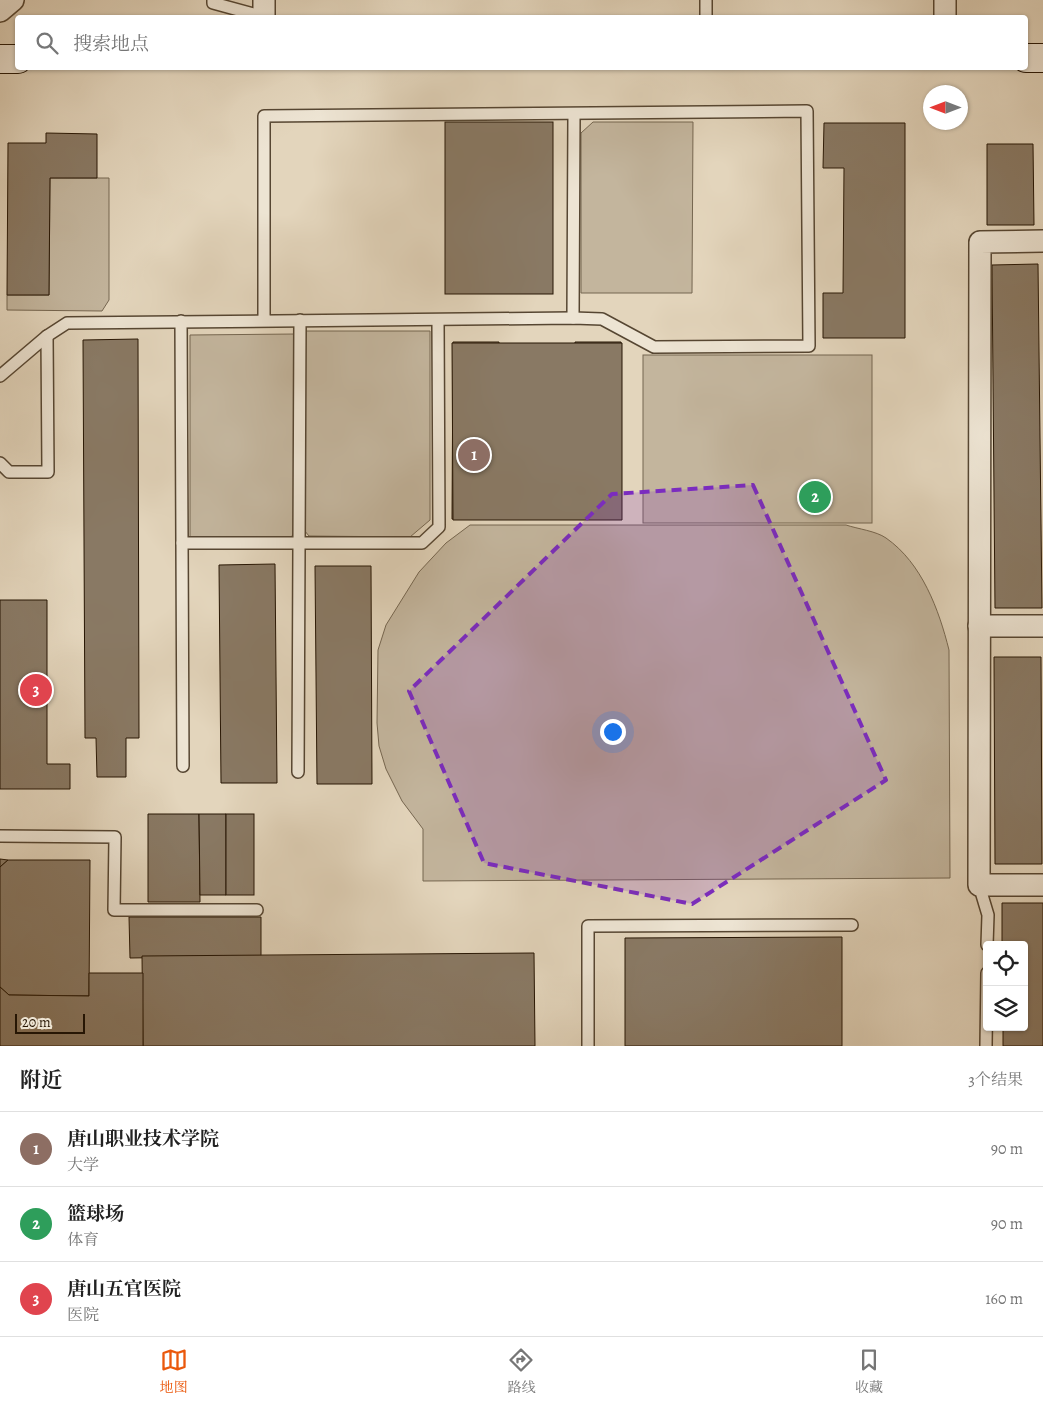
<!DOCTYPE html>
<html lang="zh">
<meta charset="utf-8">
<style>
:root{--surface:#fff;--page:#f6f6f6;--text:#222;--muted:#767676;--line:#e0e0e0;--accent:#ea580c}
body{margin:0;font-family:Alegreya,"Noto Serif SC",serif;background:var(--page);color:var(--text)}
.controls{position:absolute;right:15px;bottom:15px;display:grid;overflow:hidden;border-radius:5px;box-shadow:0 1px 4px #0004}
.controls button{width:45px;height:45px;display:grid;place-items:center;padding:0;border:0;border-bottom:1px solid var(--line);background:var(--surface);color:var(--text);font:25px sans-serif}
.compass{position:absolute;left:923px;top:85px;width:45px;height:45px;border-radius:50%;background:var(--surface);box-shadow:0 1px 4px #0004;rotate:270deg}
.scale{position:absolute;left:15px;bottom:12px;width:70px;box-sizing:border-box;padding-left:5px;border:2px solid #271604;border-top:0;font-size:14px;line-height:18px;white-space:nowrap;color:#271604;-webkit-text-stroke:4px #ede4d3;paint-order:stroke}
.you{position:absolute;left:612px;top:731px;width:18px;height:18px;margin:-12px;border:4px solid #fff;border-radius:50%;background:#1a73e8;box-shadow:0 0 0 8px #1a73e833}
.badge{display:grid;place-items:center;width:32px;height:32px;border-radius:50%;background:var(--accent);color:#fff;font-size:16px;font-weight:700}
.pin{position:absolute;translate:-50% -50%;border:2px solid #fff;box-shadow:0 1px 5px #0006}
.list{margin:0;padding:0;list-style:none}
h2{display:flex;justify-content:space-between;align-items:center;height:65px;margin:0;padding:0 20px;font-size:21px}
h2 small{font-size:16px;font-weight:400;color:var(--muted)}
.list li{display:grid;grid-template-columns:32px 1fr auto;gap:15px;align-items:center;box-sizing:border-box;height:75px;padding:0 20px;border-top:1px solid var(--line)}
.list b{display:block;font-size:19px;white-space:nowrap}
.list p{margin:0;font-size:16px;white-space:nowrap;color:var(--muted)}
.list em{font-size:16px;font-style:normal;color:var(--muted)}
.icon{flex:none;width:28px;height:28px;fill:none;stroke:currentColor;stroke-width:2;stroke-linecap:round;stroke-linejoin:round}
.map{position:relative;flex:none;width:1043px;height:1046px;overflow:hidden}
.search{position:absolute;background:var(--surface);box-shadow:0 1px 4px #0004;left:15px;right:15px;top:15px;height:55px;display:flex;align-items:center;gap:12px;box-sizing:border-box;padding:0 18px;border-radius:5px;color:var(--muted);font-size:19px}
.sheet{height:290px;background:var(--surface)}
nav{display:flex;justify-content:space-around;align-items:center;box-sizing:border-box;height:70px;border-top:1px solid var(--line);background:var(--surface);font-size:14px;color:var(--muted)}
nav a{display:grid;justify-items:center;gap:2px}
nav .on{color:var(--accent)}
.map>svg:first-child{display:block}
.green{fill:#c3b59d;stroke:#756650}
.building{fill:#897964;stroke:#271604}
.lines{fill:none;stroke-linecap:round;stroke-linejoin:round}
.lane-casing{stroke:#564632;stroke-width:14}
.street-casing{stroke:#564632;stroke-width:24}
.secondary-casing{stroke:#271604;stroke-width:30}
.lane{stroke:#ede4d3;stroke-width:11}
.street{stroke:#ede4d3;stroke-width:21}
.secondary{stroke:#ede4d3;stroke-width:28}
.marked{fill:#7b2cbf;fill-opacity:0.2;stroke:#7b2cbf;stroke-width:4;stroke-dasharray:10 6;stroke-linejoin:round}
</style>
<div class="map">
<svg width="1043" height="1046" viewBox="0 0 1043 1046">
<rect width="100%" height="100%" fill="#e3d5bc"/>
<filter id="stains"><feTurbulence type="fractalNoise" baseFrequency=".004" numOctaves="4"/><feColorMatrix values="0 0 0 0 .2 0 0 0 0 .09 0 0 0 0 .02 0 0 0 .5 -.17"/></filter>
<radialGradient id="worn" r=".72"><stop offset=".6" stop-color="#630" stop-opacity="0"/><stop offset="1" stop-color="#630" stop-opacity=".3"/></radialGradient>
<g class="green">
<path d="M 593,122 L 693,122 L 692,293 L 581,293 L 581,133 Z"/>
<path d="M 50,178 L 109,178 L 109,300 L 102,311 L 7,310 L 7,295 L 49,295 Z"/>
<path d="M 304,331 L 430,331 L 430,520 L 410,537 L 309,536 L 304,530 Z"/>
<path d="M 296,334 L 296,531 L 291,537 L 190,537 L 190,335 Z"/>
<rect x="643" y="355" width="229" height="168"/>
<path d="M 470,525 L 846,525 C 858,529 876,531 886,538 C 922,563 939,610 949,650 L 950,878 L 423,881 L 423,829 L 402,801 L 386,769 L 379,746 L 377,723 L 378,650 L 386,625 L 419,572 L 446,543 Z"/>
</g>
<g class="building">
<rect x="445" y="122" width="108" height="172"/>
<path d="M 824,123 L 905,123 L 905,338 L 823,338 L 823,293 L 843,293 L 844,168 L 823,168 Z"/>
<path d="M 46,133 L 97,134 L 97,178 L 50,178 L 49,295 L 7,295 L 8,143 L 46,143 Z"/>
<path d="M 987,144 L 1033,144 L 1034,225 L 987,225 Z"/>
<path d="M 1038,264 L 1042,608 L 995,608 L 992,265 Z"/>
<path d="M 138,339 L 139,738 L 126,738 L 126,777 L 97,777 L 96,738 L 85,738 L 83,340 Z"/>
<path d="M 453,342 L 499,342 L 497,519 L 452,519 Z"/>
<path d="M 575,342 L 621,342 L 619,519 L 574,519 Z"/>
<path d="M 452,343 L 622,343 L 622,520 L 453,520 Z"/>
<path d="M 275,564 L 277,783 L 221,783 L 219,565 Z"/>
<path d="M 315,566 L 371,566 L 372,784 L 317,784 Z"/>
<path d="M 0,600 L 47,600 L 47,764 L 70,764 L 70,789 L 0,789 Z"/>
<path d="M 994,657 L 1041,657 L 1042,864 L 995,864 Z"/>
<path d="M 148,814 L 199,814 L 200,902 L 148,902 Z"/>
<path d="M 199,814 L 226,814 L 226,895 L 200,895 Z"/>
<rect x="226" y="814" width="28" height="81"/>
<path d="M 0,859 L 8,860 L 0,867 Z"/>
<path d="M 8,860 L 90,860 L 89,996 L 9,995 L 0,987 L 0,867 Z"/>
<path d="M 1002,903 L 1043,903 L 1043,1046 L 1003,1046 L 1003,1027 L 1024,1027 L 1024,945 L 1002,945 Z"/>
<path d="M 129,917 L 261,917 L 261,956 L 130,958 Z"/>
<path d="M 842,937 L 842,1046 L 625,1046 L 625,938 Z"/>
<path d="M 534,953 L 535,1046 L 143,1046 L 142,956 Z"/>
<path d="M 89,973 L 143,973 L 143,1046 L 0,1046 L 0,987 L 9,995 L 89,996 Z"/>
</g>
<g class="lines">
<defs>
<g id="lane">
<path d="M 213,0 L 213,3 L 264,17"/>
<path d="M 706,18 L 706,0"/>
<path d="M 573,318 L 574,114"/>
<path d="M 181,321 L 182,543 L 422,543 L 439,527 L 438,321"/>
<path d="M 0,376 L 47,336 L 67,323 L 573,318 L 602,319 L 654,347 L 809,346 L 807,111 L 264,116 L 264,320"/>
<path d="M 0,463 L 9,472 L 48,472 L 47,336"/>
<path d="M 182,543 L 183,766"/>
<path d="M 298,772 L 300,320"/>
<path d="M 0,836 L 115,837 L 114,910 L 257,910"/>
<path d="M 979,885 L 988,915 L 987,945"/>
<path d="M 588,1046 L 588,926 L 852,925"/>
<path d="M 986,1046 L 987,973"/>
</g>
<g id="street">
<path d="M 264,0 L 264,18"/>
<path d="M 945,0 L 945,18"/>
<path d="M 0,11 L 13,0"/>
<path d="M 1043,241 L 980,242 L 979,885 L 1043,885"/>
<path d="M 979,626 L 1043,626"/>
</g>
<g id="secondary">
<path d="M 1026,58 L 1043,58"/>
<path d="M 0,59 L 18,59"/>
</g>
</defs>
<use href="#lane" class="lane-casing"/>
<use href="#street" class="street-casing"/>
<use href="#secondary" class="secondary-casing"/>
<use href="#lane" class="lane"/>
<use href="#street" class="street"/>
<use href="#secondary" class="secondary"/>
</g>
<path class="marked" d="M 753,485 L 886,780 L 692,904 L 484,863 L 409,691 L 612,494 Z"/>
<rect width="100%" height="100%" filter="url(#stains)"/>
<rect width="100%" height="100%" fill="url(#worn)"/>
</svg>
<div class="controls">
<button><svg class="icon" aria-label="locate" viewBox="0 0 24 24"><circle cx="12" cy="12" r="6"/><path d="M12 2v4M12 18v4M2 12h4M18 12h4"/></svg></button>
<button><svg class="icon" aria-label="layers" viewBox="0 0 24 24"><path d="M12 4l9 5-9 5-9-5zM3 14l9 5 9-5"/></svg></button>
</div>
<svg class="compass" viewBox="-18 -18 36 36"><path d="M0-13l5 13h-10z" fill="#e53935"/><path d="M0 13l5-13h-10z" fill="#767676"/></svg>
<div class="scale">20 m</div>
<div class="you"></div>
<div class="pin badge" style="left:474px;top:455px;background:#8d6e63">1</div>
<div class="pin badge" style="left:815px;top:497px;background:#2e9e5b">2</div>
<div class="pin badge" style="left:36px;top:690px;background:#e0444e">3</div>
<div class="search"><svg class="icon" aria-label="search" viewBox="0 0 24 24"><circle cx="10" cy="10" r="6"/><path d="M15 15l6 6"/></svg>搜索地点</div>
</div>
<section class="sheet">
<h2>附近<small>3个结果</small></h2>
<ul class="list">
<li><span class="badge" style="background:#8d6e63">1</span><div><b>唐山职业技术学院</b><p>大学</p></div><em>90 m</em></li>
<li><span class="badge" style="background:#2e9e5b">2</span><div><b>篮球场</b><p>体育</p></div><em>90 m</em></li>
<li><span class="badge" style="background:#e0444e">3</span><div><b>唐山五官医院</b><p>医院</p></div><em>160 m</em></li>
</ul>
</section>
<nav>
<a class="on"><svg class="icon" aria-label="map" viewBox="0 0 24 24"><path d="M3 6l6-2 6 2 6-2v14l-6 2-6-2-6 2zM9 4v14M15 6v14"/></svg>地图</a>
<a><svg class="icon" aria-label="directions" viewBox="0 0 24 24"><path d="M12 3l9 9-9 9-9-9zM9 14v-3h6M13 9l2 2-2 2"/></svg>路线</a>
<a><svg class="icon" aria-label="saved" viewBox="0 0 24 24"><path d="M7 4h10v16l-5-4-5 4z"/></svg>收藏</a>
</nav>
